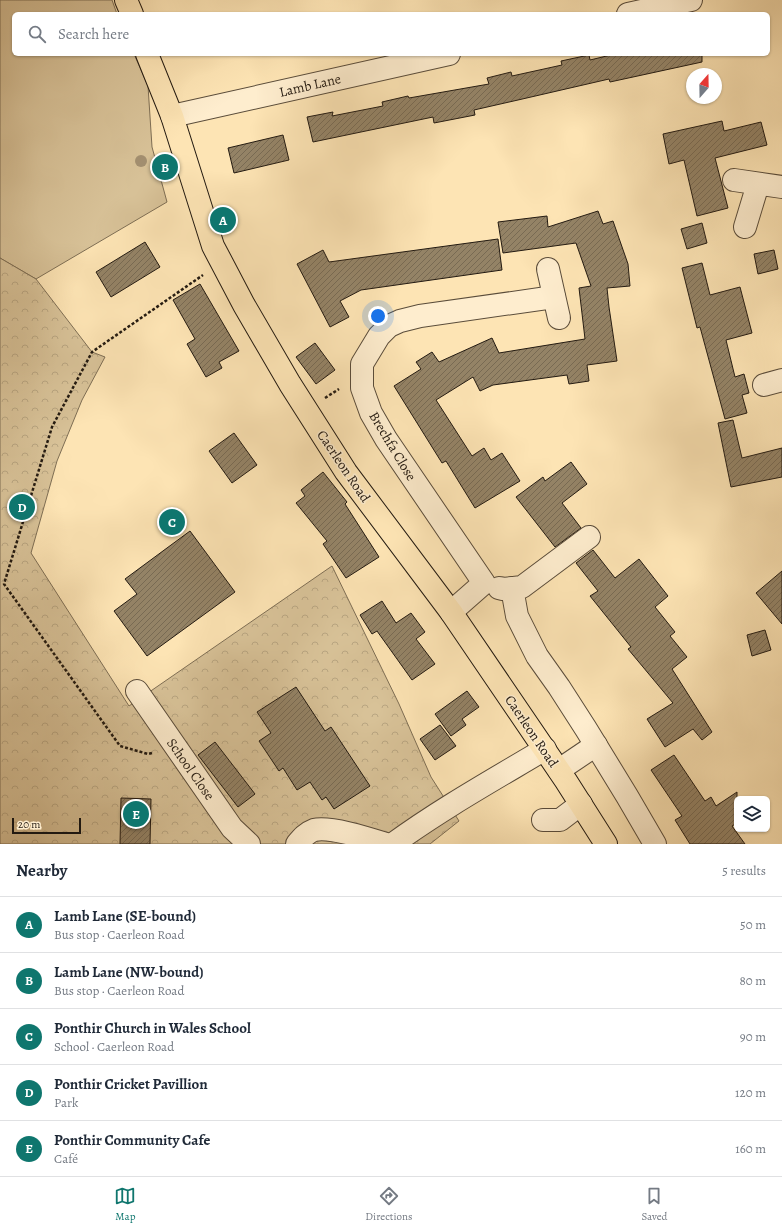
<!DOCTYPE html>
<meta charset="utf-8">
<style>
:root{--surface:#fff;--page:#f6f6f7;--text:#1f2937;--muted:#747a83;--line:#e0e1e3;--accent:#0f766e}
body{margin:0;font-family:Alegreya,serif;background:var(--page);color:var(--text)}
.controls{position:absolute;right:12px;bottom:12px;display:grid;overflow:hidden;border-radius:6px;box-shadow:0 1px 3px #0004}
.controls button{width:36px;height:36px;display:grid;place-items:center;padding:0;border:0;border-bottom:1px solid var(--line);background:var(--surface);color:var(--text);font:20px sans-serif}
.compass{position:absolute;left:686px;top:68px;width:36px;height:36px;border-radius:50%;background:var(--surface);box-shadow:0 1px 3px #0004;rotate:20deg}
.scale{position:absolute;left:12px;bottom:10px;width:69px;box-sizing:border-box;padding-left:4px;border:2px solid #231a11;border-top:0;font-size:11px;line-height:14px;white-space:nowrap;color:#231a11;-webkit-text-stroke:3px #feedce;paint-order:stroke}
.you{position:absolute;left:378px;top:316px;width:14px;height:14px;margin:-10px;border:3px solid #fff;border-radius:50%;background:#1a73e8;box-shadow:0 0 0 6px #1a73e833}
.badge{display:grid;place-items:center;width:26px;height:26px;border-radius:50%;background:var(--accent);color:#fff;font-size:13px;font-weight:700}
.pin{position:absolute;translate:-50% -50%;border:2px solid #fff;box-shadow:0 1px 4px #0006}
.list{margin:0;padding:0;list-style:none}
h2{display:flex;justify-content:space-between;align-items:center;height:52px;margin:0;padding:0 16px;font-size:17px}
h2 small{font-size:13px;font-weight:400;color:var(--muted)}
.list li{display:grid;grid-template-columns:26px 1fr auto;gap:12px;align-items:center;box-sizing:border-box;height:56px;padding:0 16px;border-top:1px solid var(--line)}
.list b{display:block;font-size:15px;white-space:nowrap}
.list p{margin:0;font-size:13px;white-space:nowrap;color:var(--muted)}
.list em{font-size:13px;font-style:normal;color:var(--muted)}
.icon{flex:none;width:22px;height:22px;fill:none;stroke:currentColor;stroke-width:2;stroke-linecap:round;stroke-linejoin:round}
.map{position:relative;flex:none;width:782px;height:844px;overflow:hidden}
.search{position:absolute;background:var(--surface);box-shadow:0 1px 3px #0004;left:12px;right:12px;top:12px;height:44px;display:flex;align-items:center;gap:10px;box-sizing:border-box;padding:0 14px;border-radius:6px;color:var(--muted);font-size:15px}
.sheet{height:332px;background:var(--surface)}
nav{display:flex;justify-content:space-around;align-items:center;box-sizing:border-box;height:56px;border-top:1px solid var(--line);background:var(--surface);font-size:11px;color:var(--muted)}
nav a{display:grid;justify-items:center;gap:2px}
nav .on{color:var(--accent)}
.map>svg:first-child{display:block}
.grass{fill:#d8c298;stroke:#7e6e54}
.park{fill:url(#park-crowns);stroke:#7e6e54}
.building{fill:url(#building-hatch);stroke:#231a11}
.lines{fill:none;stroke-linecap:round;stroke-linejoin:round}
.minor-casing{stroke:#5a4c3a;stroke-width:24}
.major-casing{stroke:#231a11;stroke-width:24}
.path{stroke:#231a11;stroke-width:2.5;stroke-dasharray:3 2;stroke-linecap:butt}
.minor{stroke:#feedce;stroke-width:22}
.major{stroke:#fde4b4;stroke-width:22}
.tree{fill:#a39071}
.labels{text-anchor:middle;stroke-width:3;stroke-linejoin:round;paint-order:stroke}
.street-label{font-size:14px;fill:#231a11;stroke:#feedce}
</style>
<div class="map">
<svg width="782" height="844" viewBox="0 0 782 844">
<defs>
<pattern id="park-crowns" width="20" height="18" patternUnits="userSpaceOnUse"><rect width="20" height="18" fill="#d8c298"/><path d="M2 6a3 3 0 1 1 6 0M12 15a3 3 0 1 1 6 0" fill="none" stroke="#b9a682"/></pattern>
<pattern id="building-hatch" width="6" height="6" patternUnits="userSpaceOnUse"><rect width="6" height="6" fill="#948366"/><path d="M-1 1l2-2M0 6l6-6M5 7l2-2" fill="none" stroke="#786a53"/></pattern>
</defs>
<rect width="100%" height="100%" fill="#fde4b4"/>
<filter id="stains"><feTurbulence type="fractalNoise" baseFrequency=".005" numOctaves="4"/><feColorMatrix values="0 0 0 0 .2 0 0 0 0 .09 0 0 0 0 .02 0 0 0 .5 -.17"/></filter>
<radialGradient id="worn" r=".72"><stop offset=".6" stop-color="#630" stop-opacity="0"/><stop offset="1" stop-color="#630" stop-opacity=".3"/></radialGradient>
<path class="grass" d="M 0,0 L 112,0 L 117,14 L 14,14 L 14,54 L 134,54 L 148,86 L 152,147 L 167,202 L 36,279 L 0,258 Z"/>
<path class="park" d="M 0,258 L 36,279 L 92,352 L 105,357 L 82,400 L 57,461 L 31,553 L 129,706 L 332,566 L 399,704 L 431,777 L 459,821 L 430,844 L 0,844 Z"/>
<g class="building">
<path d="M 615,54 L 702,54 L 702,62 L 610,82 L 609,79 L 518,100 L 474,110 L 475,115 L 434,123 L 433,117 L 313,142 L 307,117 L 333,112 L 332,116 L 383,106 L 382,102 L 408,96 L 409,98 L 489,84 L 487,78 L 511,72 L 512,76 L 562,65 L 561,61 L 589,55 L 590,60 Z"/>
<path d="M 722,121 L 724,131 L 761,122 L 767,145 L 715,158 L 728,208 L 697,216 L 684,160 L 669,164 L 663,134 Z"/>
<path d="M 283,135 L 289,160 L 234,173 L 228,148 Z"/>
<path d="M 598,211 L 603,224 L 613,221 L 628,264 L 630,286 L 607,288 L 609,307 L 617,361 L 587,365 L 589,381 L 569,384 L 567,375 L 493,385 L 480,391 L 473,377 L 436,400 L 472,456 L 484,448 L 491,460 L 502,453 L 520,481 L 475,508 L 446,461 L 442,463 L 394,386 L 421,369 L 416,362 L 432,352 L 439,362 L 492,338 L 499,353 L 585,339 L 579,288 L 591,286 L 576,243 L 503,253 L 498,222 L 547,216 L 548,227 Z"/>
<path d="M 702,223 L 707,243 L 687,249 L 681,229 Z"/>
<path d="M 498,239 L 502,270 L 361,290 L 340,301 L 349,317 L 330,327 L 297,264 L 323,250 L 329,262 Z"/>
<path d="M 145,242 L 160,267 L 111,297 L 96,272 Z"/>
<path d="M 774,250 L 778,269 L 758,274 L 754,254 Z"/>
<path d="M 702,263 L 710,295 L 740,287 L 752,333 L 726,340 L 735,377 L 744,374 L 749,393 L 742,395 L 747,413 L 725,419 L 700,327 L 697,328 L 682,268 Z"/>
<path d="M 200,284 L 239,351 L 219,362 L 222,368 L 206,377 L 187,344 L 195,339 L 173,300 Z"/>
<path d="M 315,343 L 335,370 L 316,384 L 296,357 Z"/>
<path d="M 733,420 L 742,458 L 782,448 L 782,477 L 731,487 L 718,423 Z"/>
<path d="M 234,433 L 257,465 L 232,483 L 209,451 Z"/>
<path d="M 571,462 L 587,484 L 562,503 L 581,528 L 555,547 L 516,497 L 543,477 L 545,481 Z"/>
<path d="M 323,472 L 347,502 L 345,504 L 379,557 L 346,578 L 323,544 L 327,541 L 296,503 L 305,496 L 301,490 Z"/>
<path d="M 190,531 L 235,592 L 147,656 L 114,611 L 137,594 L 125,579 Z"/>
<path d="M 593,550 L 615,578 L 639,559 L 668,596 L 655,607 L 675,632 L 670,636 L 687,657 L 672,669 L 712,732 L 702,740 L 693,729 L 665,747 L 647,719 L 673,703 L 628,649 L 631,647 L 590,596 L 598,591 L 576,563 Z"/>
<path d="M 782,571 L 782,624 L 756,593 Z"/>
<path d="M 382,601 L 396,623 L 411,613 L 425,632 L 416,639 L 435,664 L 412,680 L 377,631 L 372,634 L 360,615 Z"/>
<path d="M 765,630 L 771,650 L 752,656 L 747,635 Z"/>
<path d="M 296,687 L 325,731 L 331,727 L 370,786 L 334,809 L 326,797 L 322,800 L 310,782 L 297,790 L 283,768 L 279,771 L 259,741 L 271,733 L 257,712 Z"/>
<path d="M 467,691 L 479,707 L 462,719 L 466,725 L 451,736 L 435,714 Z"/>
<path d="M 440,725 L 456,746 L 435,760 L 420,739 Z"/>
<path d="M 215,742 L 255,794 L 238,807 L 198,755 Z"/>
<path d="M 674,755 L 705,801 L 711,797 L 716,806 L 737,792 L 737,823 L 732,826 L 745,844 L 690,844 L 675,820 L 682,816 L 651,770 Z"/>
<path d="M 121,798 L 151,799 L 150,844 L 120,844 Z"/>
</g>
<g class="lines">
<defs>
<g id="minor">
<path d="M 628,14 L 691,0"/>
<path d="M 172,116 L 449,54"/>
<path d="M 734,180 L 782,187"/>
<path d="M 745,227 L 758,184"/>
<path d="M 548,269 L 559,318"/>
<path d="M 764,385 L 782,380"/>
<path d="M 499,588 L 503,589 L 522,587 L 589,537"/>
<path d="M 512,588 L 517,616 L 537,656 L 559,687 L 586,729 L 627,796 L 655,844"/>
<path d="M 451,612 L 484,583 L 386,439 L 371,413 L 362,388 L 362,364 L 379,336 L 389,326 L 400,321 L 420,316 L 554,297"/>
<path d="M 137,691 L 232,828 L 249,844"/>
<path d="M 559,770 L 596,745"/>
<path d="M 543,820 L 560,820 L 581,804"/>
<path d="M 297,844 C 302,838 306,833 314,830 C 330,826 370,839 386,844"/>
<path d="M 393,844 C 441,809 493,780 545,749"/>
</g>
<g id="major">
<path d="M 126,0 L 132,14"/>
<path d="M 147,54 L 172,116 L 213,246 L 244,305 L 290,384 L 346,472 L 451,612 L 566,781 L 606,844"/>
</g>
</defs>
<use href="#minor" class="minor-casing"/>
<use href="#major" class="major-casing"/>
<g class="path">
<path d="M 325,398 L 339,389"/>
<path d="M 152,753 L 148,754 L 120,746 L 4,584 L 52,427 L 92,352 L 203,275"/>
</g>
<use href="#minor" class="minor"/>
<use href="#major" class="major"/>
</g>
<circle class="tree" cx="141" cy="161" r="6"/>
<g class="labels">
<g class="street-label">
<text transform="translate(310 85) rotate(-13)" y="5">Lamb Lane</text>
<text transform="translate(393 446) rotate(59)" y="5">Brechfa Close</text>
<text transform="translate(344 466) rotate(56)" y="5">Caerleon Road</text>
<text transform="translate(532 731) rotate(56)" y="5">Caerleon Road</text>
<text transform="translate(191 769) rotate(55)" y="5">School Close</text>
</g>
</g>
<rect width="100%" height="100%" filter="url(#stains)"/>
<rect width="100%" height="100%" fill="url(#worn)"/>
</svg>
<div class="controls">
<button><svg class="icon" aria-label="layers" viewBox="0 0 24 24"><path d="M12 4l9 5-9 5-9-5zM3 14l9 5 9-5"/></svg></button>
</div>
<svg class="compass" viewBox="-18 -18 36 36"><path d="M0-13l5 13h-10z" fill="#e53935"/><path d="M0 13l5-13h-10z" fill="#747a83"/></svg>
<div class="scale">20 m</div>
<div class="you"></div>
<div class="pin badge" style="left:223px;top:220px">A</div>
<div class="pin badge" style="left:165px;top:167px">B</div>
<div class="pin badge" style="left:172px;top:522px">C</div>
<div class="pin badge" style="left:22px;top:507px">D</div>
<div class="pin badge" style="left:136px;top:814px">E</div>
<div class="search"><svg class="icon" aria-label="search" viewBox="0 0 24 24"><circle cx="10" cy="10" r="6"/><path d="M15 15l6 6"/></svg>Search here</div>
</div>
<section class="sheet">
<h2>Nearby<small>5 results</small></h2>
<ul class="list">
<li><span class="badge">A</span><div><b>Lamb Lane (SE-bound)</b><p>Bus stop · Caerleon Road</p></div><em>50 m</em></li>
<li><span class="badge">B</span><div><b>Lamb Lane (NW-bound)</b><p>Bus stop · Caerleon Road</p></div><em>80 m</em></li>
<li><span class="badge">C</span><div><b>Ponthir Church in Wales School</b><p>School · Caerleon Road</p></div><em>90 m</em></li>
<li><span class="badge">D</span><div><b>Ponthir Cricket Pavillion</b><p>Park</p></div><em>120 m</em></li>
<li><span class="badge">E</span><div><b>Ponthir Community Cafe</b><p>Café</p></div><em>160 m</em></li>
</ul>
</section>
<nav>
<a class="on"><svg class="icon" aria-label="map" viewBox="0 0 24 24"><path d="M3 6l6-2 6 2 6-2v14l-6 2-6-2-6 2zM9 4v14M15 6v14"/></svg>Map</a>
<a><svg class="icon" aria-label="directions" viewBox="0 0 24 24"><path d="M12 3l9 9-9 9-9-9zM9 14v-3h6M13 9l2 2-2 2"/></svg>Directions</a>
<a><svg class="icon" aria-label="saved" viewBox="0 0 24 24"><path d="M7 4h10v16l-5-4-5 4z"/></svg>Saved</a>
</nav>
